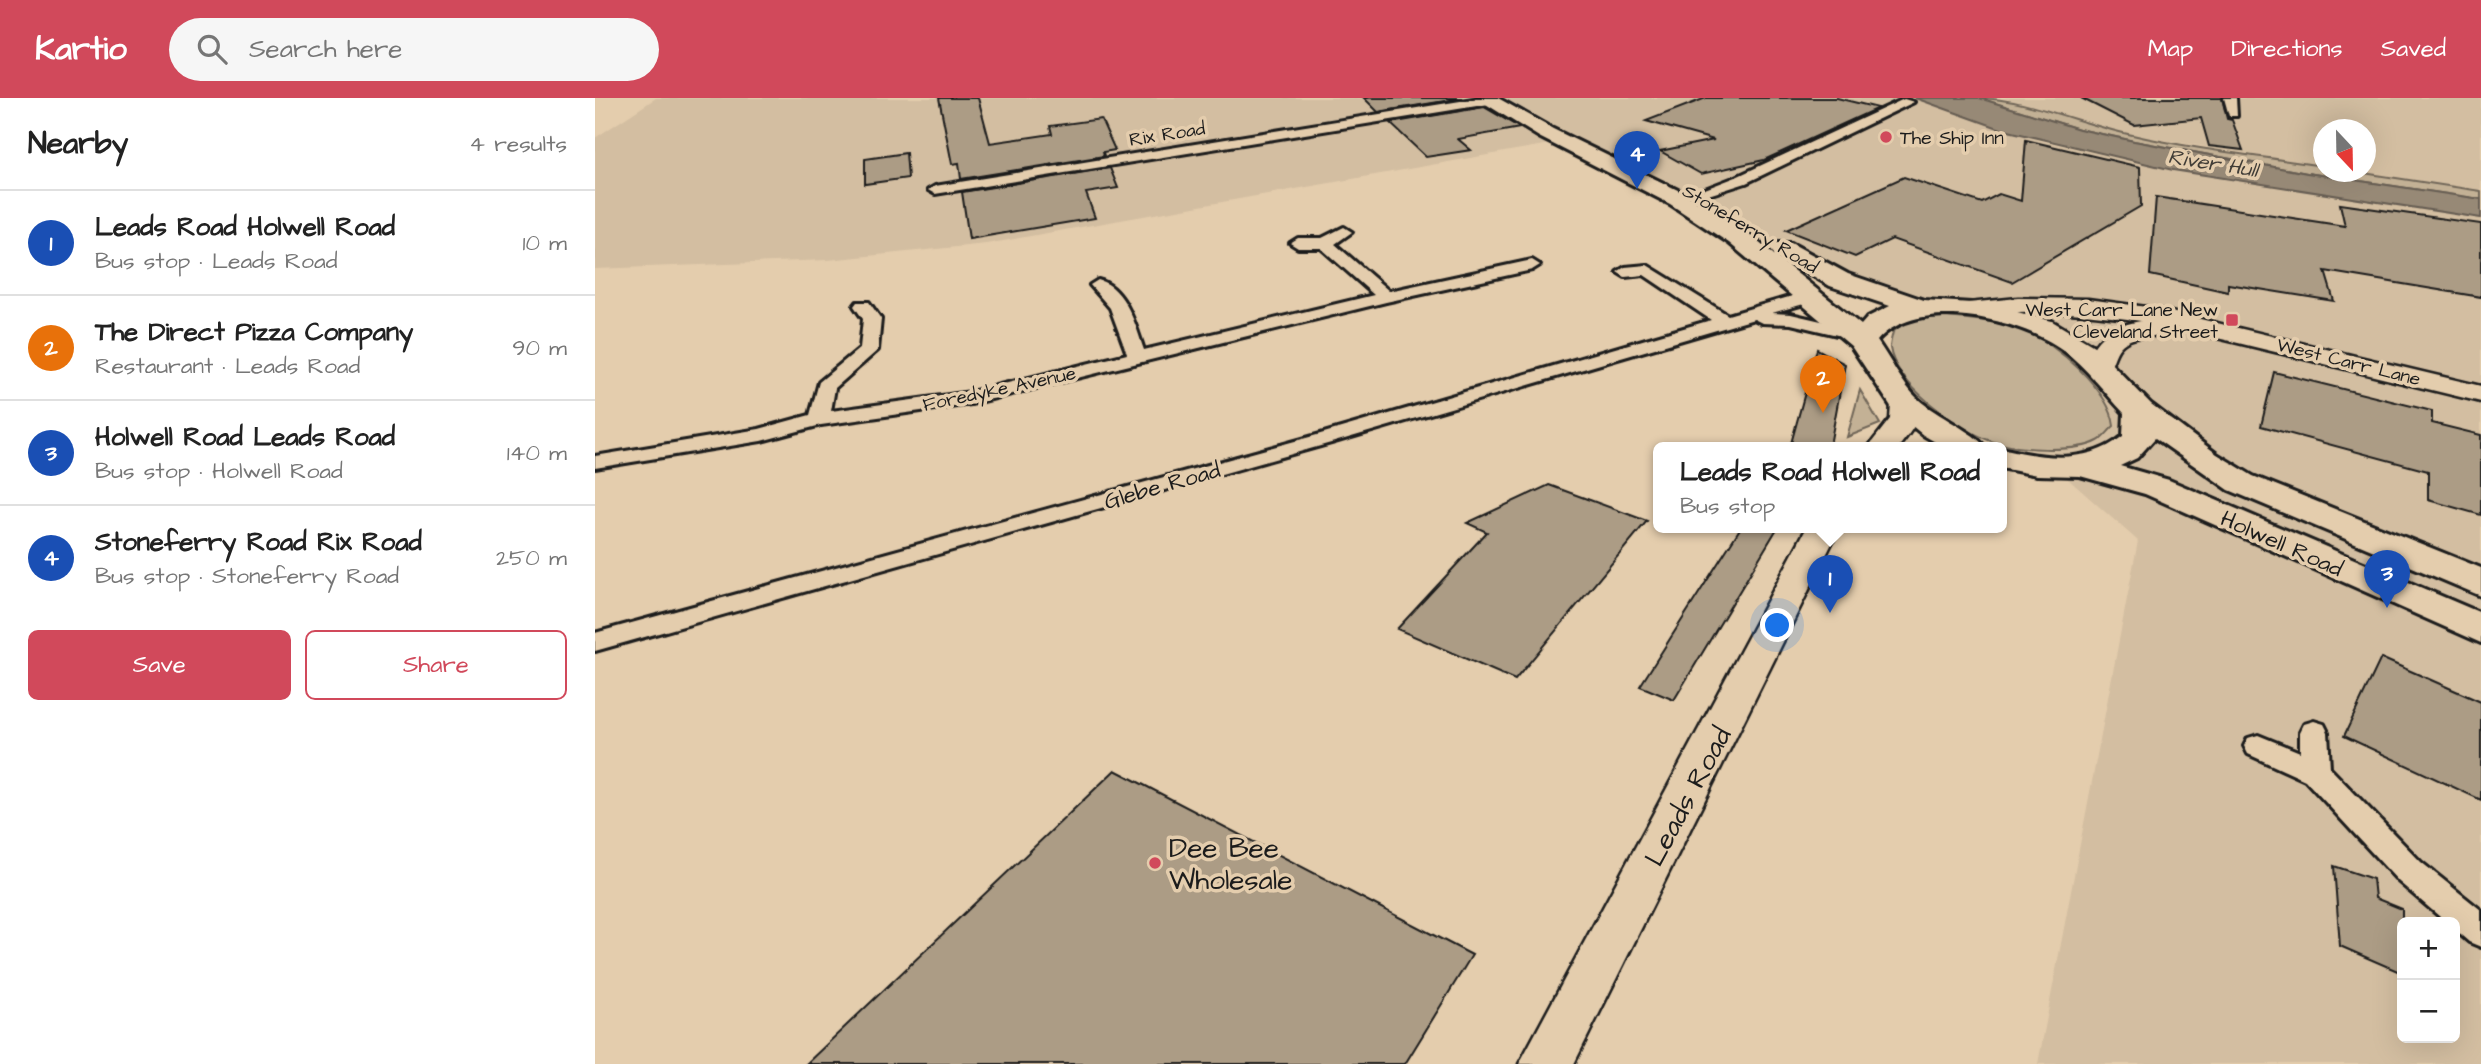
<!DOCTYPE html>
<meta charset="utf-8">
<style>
:root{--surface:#fff;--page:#f6f6f6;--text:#222;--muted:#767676;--line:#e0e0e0;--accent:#d1495b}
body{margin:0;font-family:"Architects Daughter",sans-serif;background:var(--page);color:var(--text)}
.controls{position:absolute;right:21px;bottom:21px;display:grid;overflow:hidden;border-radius:10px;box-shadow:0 7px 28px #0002}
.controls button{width:63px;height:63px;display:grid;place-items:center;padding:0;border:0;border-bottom:2px solid var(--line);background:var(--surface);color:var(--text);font:35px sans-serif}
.compass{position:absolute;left:1718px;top:21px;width:63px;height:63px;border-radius:50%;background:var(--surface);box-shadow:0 7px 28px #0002;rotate:158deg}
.you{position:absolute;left:1183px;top:528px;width:24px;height:24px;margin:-18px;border:5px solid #fff;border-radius:50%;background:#1a73e8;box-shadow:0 0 0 10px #1a73e833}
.badge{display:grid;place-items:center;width:46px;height:46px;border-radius:50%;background:var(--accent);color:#fff;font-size:23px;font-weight:700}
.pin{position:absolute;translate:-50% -58px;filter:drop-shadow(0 2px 4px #0008)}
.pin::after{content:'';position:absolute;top:37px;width:24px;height:21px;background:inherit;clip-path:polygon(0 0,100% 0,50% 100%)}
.popup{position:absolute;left:1058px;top:344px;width:354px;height:91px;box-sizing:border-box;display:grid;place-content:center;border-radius:10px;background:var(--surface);filter:drop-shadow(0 2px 5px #0005);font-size:23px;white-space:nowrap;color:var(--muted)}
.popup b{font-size:26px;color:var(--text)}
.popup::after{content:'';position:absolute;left:50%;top:100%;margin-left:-14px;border:14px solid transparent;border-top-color:var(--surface)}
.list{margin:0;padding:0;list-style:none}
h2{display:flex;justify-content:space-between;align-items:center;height:91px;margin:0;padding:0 28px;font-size:30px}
h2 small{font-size:23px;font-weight:400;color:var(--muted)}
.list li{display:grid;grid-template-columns:46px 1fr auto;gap:21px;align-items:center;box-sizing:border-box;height:105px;padding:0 28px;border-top:2px solid var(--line)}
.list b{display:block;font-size:26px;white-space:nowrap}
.list p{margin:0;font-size:23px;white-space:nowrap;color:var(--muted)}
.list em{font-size:23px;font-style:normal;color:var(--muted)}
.actions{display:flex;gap:14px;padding:21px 28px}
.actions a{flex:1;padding:16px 0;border:2px solid var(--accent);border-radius:10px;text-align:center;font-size:24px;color:var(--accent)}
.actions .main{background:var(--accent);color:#fff}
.icon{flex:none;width:38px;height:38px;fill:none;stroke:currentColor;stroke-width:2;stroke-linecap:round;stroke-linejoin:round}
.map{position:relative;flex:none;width:1886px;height:966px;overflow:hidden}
header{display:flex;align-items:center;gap:42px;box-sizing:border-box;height:98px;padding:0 35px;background:var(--accent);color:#fff}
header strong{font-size:33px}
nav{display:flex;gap:38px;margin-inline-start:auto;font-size:24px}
.search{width:490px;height:63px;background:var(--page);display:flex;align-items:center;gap:18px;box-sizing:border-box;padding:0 24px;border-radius:38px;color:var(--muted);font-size:26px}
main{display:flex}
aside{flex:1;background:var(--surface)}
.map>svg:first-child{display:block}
.built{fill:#d3bea1;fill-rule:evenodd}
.green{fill:#c3b195;stroke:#706658;stroke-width:2}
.water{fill:#978976;stroke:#665d52;stroke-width:2}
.building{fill:#ac9c85;stroke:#1c1c1c;stroke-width:2}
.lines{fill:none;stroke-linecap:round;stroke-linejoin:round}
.street-casing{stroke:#1c1c1c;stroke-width:6}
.secondary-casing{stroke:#1c1c1c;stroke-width:5}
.highway-casing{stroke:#1c1c1c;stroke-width:6}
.street{fill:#e4cdad;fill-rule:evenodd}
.secondary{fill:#e4cdad;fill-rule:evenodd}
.highway{fill:#e4cdad;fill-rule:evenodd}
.poi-dot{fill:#d1495b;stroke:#e4cdad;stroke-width:2.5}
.labels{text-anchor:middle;stroke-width:7;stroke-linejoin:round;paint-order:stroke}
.far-street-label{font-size:19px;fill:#1c1c1c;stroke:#e4cdad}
.far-poi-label{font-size:19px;fill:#1c1c1c;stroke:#e4cdad;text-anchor:start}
.far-water-label{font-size:21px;font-style:italic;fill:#413d37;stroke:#e4cdad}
.street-label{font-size:23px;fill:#1c1c1c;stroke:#e4cdad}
.near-street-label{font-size:28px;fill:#1c1c1c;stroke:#e4cdad}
.near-poi-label{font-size:28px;fill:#1c1c1c;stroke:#e4cdad;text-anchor:start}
</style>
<header>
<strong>Kartio</strong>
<div class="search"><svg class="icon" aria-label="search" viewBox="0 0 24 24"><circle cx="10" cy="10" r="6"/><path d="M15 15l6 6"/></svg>Search here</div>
<nav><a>Map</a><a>Directions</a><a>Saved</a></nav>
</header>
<main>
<aside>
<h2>Nearby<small>4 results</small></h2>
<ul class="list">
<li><span class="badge" style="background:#1a4fb4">1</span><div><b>Leads Road Holwell Road</b><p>Bus stop · Leads Road</p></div><em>10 m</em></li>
<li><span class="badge" style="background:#e8710a">2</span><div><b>The Direct Pizza Company</b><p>Restaurant · Leads Road</p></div><em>90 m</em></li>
<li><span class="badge" style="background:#1a4fb4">3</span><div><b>Holwell Road Leads Road</b><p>Bus stop · Holwell Road</p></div><em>140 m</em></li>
<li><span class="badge" style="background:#1a4fb4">4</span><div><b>Stoneferry Road Rix Road</b><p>Bus stop · Stoneferry Road</p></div><em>250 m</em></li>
</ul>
<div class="actions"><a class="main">Save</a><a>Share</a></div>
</aside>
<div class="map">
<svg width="1886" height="966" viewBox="0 0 1886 966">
<rect width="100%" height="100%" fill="#e4cdad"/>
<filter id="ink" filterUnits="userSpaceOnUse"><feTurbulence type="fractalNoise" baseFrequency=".0143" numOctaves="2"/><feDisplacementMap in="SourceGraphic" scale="14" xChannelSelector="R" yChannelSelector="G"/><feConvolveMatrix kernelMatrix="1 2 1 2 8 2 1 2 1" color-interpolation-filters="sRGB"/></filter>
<g filter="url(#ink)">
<g class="built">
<path d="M 61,0 L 1320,0 L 1447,43 L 1578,72 L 1886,120 L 1886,966 L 1443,966 L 1543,443 L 1438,350 L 1475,349 L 1510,300 L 1453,245 L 1429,233 L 1395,223 L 1348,219 L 1312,222 L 1196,167 L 1112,110 L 977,42 L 391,146 L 233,162 L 0,171 L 0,40 ZM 1807,824 L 1860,824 L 1860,940 L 1807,940 Z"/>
<path d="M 1409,0 L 1886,0 L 1886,93 L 1762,74 L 1770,74 L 1770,32 L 1728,32 L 1728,68 L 1537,37 L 1479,23 Z"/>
</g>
<g class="green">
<path d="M 1384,0 C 1428,0 1487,26 1533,36 C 1597,51 1664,58 1728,68 L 1728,74 L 1762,74 L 1886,93 L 1886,101 L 1712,75 L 1539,43 L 1484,31 Z"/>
<path d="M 1348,219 C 1375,221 1403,223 1428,232 C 1461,245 1515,292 1519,328 C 1514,332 1509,340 1503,343 C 1481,355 1419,352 1396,343 C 1364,332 1300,286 1295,250 C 1295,245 1297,238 1298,234 L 1312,222 Z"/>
<path d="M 1265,292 L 1285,326 L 1252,339 Z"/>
</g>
<path class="water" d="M 1320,0 L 1384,0 L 1484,31 L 1539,43 L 1712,75 L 1886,101 L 1886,120 L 1578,72 L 1409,32 Z"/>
<g class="building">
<path d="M 344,0 L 383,0 L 395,45 L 457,36 L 455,28 L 506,21 L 520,52 L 508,54 L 509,58 L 366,81 L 364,65 L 357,66 Z"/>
<path d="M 769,0 L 868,0 L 783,14 Z"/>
<path d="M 1111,0 L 1242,0 L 1283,10 L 1169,62 L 1106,76 L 1065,53 L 1119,42 L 1051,23 Z"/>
<path d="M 1486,0 L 1627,0 L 1632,21 L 1637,22 L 1648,52 L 1614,48 L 1606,20 L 1539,27 Z"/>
<path d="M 889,9 L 925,30 L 863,41 L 876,52 L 831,59 L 795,25 Z"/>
<path d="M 1431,42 L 1545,69 L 1546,108 L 1417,184 L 1297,141 L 1260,159 L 1191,132 L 1309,79 L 1387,105 L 1404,96 L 1426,103 Z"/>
<path d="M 311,55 L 313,80 L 270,86 L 270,61 Z"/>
<path d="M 515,70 L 523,90 L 491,95 L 500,120 L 374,141 L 367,94 Z"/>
<path d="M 1561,99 L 1750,128 L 1745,106 L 1886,126 L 1886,199 L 1730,173 L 1739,203 L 1633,186 L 1633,194 L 1555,177 Z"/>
<path d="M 1222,251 L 1250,266 L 1236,342 L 1232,349 L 1195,349 Z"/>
<path d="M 1679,274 L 1837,313 L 1837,325 L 1886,337 L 1886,417 L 1833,402 L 1833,373 L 1666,328 Z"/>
<path d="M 954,387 L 1052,423 L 920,582 L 802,531 L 892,434 L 872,425 Z"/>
<path d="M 1146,429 L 1183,429 L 1079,602 L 1045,588 Z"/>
<path d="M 1786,560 L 1886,604 L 1886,702 L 1749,638 Z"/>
<path d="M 520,672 L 877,857 L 810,966 L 211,966 Z"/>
<path d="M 1739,768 L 1778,781 L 1780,800 L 1807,811 L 1807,875 L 1745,848 Z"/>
</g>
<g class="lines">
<defs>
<g id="street">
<path d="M 884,0 L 900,2 L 894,6 L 340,96 L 333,92 L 340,88 Z"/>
<path d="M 1629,0 L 1641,0 L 1642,18 L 1634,18 Z"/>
<path d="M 1309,1 L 1319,4 L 1151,85 L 1104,100 L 1097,96 L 1141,79 Z"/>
<path d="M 749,129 L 757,134 L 740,146 L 794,193 L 937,162 L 945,167 L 937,172 L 791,204 L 376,306 L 226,327 L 166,343 L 0,370 L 0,358 L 164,331 L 215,317 L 224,284 L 265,250 L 268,221 L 259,208 L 262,204 L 274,204 L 286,221 L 283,252 L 240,290 L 236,313 L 376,294 L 532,256 L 515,210 L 495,187 L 503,182 C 531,189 541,229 549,252 L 779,197 L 726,150 L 703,150 L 695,145 L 703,140 L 727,140 Z"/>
<path d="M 1052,167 L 1133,217 L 1211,194 L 1223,194 L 1225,198 L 1223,202 L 1177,215 L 1196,216 L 1265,232 L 1268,236 L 1259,241 L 1196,226 L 1167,225 L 1159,221 L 736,345 L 0,553 L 0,535 L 722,337 L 1116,222 L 1049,177 L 1030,179 L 1022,174 L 1030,169 Z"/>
<path d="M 1719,623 L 1729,626 L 1733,634 L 1735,670 L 1826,764 L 1886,812 L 1886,849 L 1874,844 L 1860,832 L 1860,824 L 1851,824 L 1804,784 L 1710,682 L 1653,656 L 1649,648 L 1653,640 L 1663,637 L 1705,654 L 1705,634 L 1709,626 Z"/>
</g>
<g id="secondary">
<path d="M 1423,200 L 1493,201 L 1559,210 L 1886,288 L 1886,304 L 1581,230 C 1567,244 1540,232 1525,249 C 1519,256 1518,266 1513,274 L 1493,274 L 1490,268 C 1499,239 1516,228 1546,223 C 1505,217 1465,213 1424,214 C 1404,215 1383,221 1363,216 L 1360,211 L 1363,206 Z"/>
<path d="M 1310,297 L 1320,300 C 1332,318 1314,335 1304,349 L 1273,349 L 1295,321 L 1296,306 L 1300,300 Z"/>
<path d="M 1212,429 L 1245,429 L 979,966 L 924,966 Z"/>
</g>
<path id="highway" d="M 881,0 L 903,0 L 958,31 L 1091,96 L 1152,135 L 1266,227 L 1273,219 L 1295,208 L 1235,188 L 1178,155 L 1175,150 L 1178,145 L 1196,145 L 1253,176 L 1329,202 L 1392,206 L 1457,223 L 1499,248 L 1556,306 L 1622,356 L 1658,378 L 1886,470 L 1886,498 L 1634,392 L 1560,340 L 1542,360 L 1525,368 L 1574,382 L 1886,515 L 1886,545 L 1550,396 L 1485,378 L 1442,377 L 1406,370 L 1406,350 C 1448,360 1492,367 1528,338 L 1529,315 C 1509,294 1492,270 1468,252 C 1424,220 1322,197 1282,243 C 1295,261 1307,286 1323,301 C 1340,317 1381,335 1390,349 L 1349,349 L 1328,337 L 1299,313 L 1256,248 L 1134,145 L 1075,106 L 944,39 Z"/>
</defs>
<use href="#street" class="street-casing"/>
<use href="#secondary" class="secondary-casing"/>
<use href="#highway" class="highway-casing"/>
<use href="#street" class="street"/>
<use href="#secondary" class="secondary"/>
<use href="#highway" class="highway"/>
</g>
</g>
<g class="poi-dot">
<circle cx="1291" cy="39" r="7"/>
<rect x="1630" y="215" width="14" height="14" rx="3.5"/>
<circle cx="560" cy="765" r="7"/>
</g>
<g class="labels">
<g class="far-street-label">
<text transform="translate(572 35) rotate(-9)" y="7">Rix Road</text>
<text transform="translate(1156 130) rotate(31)" y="7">Stoneferry Road</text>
<text transform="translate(1754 263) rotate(14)" y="7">West Carr Lane</text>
<text transform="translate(404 290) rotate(-12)" y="7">Foredyke Avenue</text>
</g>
<g class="far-poi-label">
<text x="1305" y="46">The Ship Inn</text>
<text x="1623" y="218" text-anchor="end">West Carr Lane New<tspan x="1623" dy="22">Cleveland Street</tspan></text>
</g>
<g class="far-water-label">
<text transform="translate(1618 65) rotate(9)" y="7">River Hull</text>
</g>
<g class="street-label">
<text transform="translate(567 387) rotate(-16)" y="8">Glebe Road</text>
<text transform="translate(1687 445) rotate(24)" y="8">Holwell Road</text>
</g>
<g class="near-street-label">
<text transform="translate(1092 698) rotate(-62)" y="10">Leads Road</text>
</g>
<g class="near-poi-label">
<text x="574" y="759">Dee Bee<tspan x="574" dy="32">Wholesale</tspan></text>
</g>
</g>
</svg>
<div class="controls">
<button>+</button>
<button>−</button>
</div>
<svg class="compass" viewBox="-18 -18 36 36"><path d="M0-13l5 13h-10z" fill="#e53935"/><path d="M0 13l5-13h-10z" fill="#767676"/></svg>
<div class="you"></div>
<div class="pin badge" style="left:1235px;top:515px;background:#1a4fb4">1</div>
<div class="popup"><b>Leads Road Holwell Road</b>Bus stop</div>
<div class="pin badge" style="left:1228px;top:315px;background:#e8710a">2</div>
<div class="pin badge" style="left:1792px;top:510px;background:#1a4fb4">3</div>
<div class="pin badge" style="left:1042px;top:91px;background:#1a4fb4">4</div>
</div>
</main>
